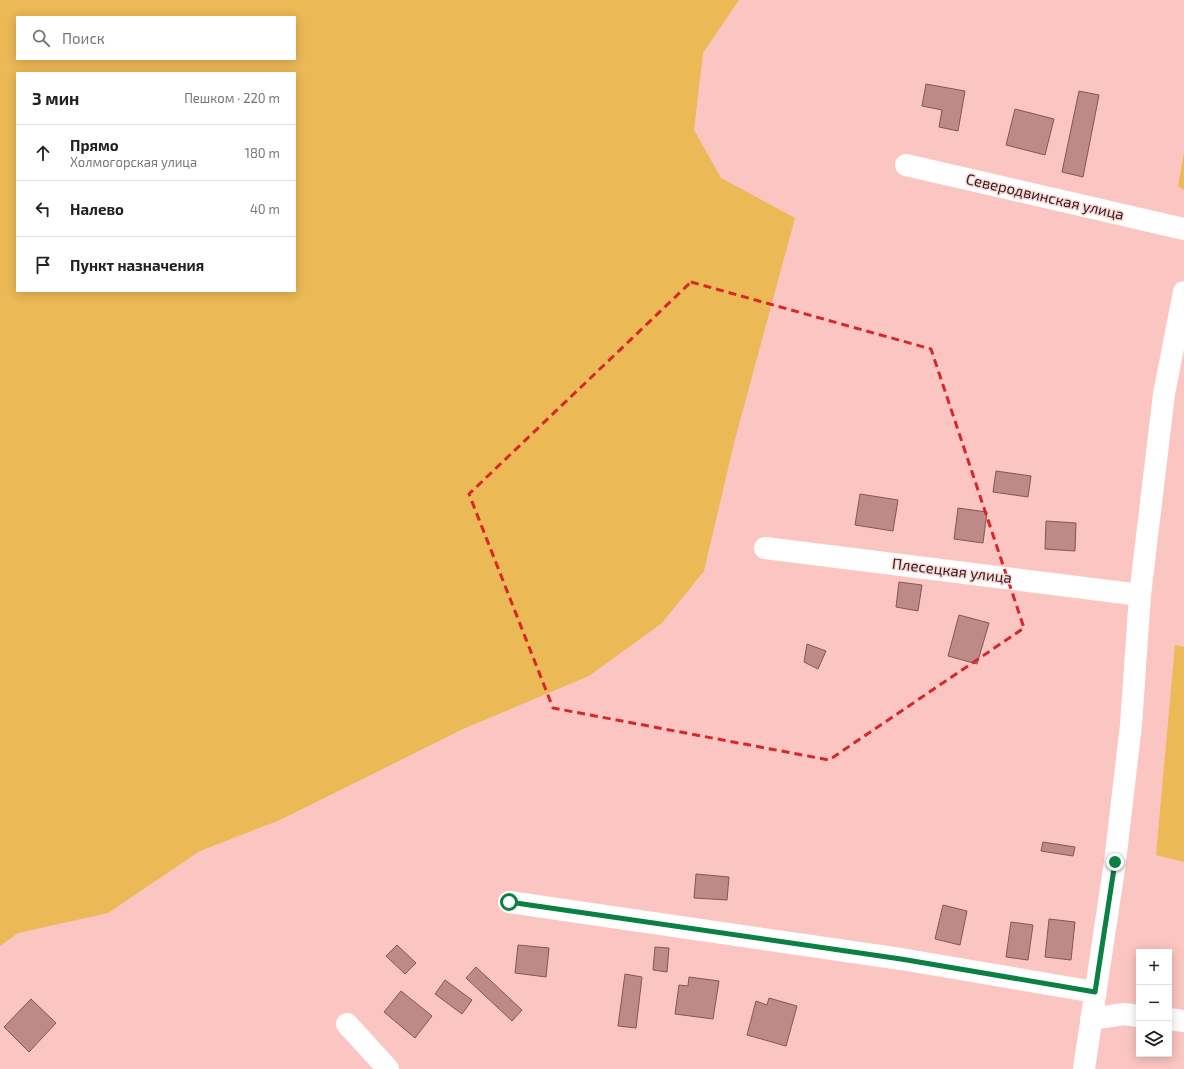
<!DOCTYPE html>
<html lang="ru">
<meta charset="utf-8">
<style>
:root{--surface:#fff;--page:#f2f2f2;--text:#222;--muted:#767676;--line:#e0e0e0}
body{margin:0;font-family:"Exo 2",sans-serif;background:var(--page);color:var(--text)}
.controls{position:absolute;right:12px;bottom:12px;display:grid;overflow:hidden;border-radius:0px;box-shadow:0 2px 10px #0003}
.controls button{width:36px;height:36px;display:grid;place-items:center;padding:0;border:0;border-bottom:1px solid var(--line);background:var(--surface);color:var(--text);font:20px sans-serif}
.stop{position:absolute;width:12px;height:12px;margin:-9px;border:3px solid #0b8043;border-radius:50%;background:#fff}
.stop.end{background:#0b8043;border-color:#fff;box-shadow:0 1px 4px #0008}
.list{margin:0;padding:0;list-style:none}
h2{display:flex;justify-content:space-between;align-items:center;height:52px;margin:0;padding:0 16px;font-size:17px}
h2 small{font-size:13px;font-weight:400;color:var(--muted)}
.list li{display:grid;grid-template-columns:26px 1fr auto;gap:12px;align-items:center;box-sizing:border-box;height:56px;padding:0 16px;border-top:1px solid var(--line)}
.list b{display:block;font-size:15px;white-space:nowrap}
.list p{margin:0;font-size:13px;white-space:nowrap;color:var(--muted)}
.list em{font-size:13px;font-style:normal;color:var(--muted)}
.icon{flex:none;width:22px;height:22px;fill:none;stroke:currentColor;stroke-width:2;stroke-linecap:round;stroke-linejoin:round}
.map{position:relative;flex:none;width:1184px;height:1069px;overflow:hidden}
.search{position:absolute;background:var(--surface);box-shadow:0 2px 10px #0003;left:16px;top:16px;width:280px;height:44px;display:flex;align-items:center;gap:10px;box-sizing:border-box;padding:0 14px;border-radius:0px;color:var(--muted);font-size:15px}
.panel{position:absolute;background:var(--surface);box-shadow:0 2px 10px #0003;left:16px;top:72px;width:280px;height:220px;border-radius:0px}
.map>svg:first-child{display:block}
.green{fill:#ebb955;fill-rule:evenodd}
.building{fill:#bd8a87;stroke:#855654}
.lines{fill:none;stroke-linecap:round;stroke-linejoin:round}
.minor{stroke:#fff;stroke-width:22}
.route{stroke:#0b8043;stroke-width:5}
.marked{fill:none;stroke:#d62828;stroke-width:3;stroke-dasharray:8 5;stroke-linejoin:round}
.labels{text-anchor:middle;stroke-width:3;stroke-linejoin:round;paint-order:stroke}
.street-label{font-size:15px;fill:#311d1c;stroke:#fad8d6}
</style>
<div class="map">
<svg width="1184" height="1069" viewBox="0 0 1184 1069">
<rect width="100%" height="100%" fill="#fbc5c1"/>
<g class="green">
<path d="M 0,0 L 739,0 L 703,53 L 694,130 L 721,178 L 795,218 L 734,443 L 704,571 L 662,623 L 589,676 L 463,729 L 280,820 L 200,851 L 108,913 L 18,933 L 0,946 ZM 17,17 L 295,17 L 295,59 L 17,59 ZM 17,73 L 295,73 L 295,291 L 17,291 Z"/>
<path d="M 1184,153 L 1184,190 L 1178,186 Z"/>
<path d="M 1175,645 L 1184,647 L 1184,862 L 1156,855 Z"/>
</g>
<g class="building">
<path d="M 926,84 L 965,91 L 958,131 L 939,127 L 942,110 L 922,106 Z"/>
<path d="M 1079,91 L 1099,95 L 1083,177 L 1062,172 Z"/>
<path d="M 1015,109 L 1054,119 L 1045,155 L 1006,145 Z"/>
<path d="M 996,471 L 1031,476 L 1028,497 L 993,492 Z"/>
<path d="M 860,494 L 898,500 L 893,531 L 855,525 Z"/>
<path d="M 958,508 L 987,512 L 983,543 L 954,539 Z"/>
<path d="M 1046,521 L 1076,523 L 1075,551 L 1045,549 Z"/>
<path d="M 899,582 L 922,585 L 918,611 L 896,607 Z"/>
<path d="M 959,615 L 989,623 L 977,664 L 948,656 Z"/>
<path d="M 807,644 L 826,651 L 818,669 L 804,662 Z"/>
<path d="M 1043,842 L 1075,847 L 1073,856 L 1041,851 Z"/>
<path d="M 696,874 L 729,877 L 727,900 L 694,898 Z"/>
<path d="M 943,905 L 967,911 L 960,945 L 935,939 Z"/>
<path d="M 1049,919 L 1075,922 L 1071,960 L 1045,957 Z"/>
<path d="M 1011,922 L 1033,925 L 1028,960 L 1006,957 Z"/>
<path d="M 397,945 L 416,963 L 405,974 L 386,956 Z"/>
<path d="M 518,945 L 549,948 L 546,977 L 515,973 Z"/>
<path d="M 655,947 L 669,948 L 667,972 L 653,970 Z"/>
<path d="M 476,967 L 522,1010 L 512,1021 L 466,978 Z"/>
<path d="M 625,974 L 642,977 L 636,1028 L 618,1026 Z"/>
<path d="M 689,977 L 719,981 L 713,1019 L 675,1014 L 679,985 L 688,986 Z"/>
<path d="M 445,980 L 472,1000 L 462,1014 L 435,994 Z"/>
<path d="M 401,991 L 432,1016 L 415,1038 L 384,1012 Z"/>
<path d="M 769,998 L 797,1006 L 786,1046 L 747,1035 L 756,1001 L 767,1005 Z"/>
<path d="M 31,999 L 56,1023 L 29,1052 L 4,1027 Z"/>
</g>
<g class="lines">
<g class="minor">
<path d="M 906,165 L 1184,229"/>
<path d="M 765,548 L 1140,595"/>
<path d="M 509,902 L 901,959 L 1095,992"/>
<path d="M 1091,1019 L 1124,1014 L 1139,1016"/>
<path d="M 1169,1019 L 1184,1021"/>
<path d="M 347,1024 L 388,1069"/>
<path d="M 1084,1069 L 1115,862 L 1131,725 L 1140,595 L 1164,394 L 1184,292"/>
</g>
</g>
<g class="lines">
<path class="route" d="M 509,902 L 901,959 L 1095,992 L 1115,862"/>
</g>
<path class="marked" d="M 691,282 L 931,349 L 1024,628 L 829,760 L 553,708 L 469,494 Z"/>
<g class="labels">
<g class="street-label">
<text transform="translate(1045 197) rotate(13)" y="5">Северодвинская улица</text>
<text transform="translate(952 571) rotate(7)" y="5">Плесецкая улица</text>
</g>
</g>
</svg>
<div class="controls">
<button>+</button>
<button>−</button>
<button><svg class="icon" aria-label="layers" viewBox="0 0 24 24"><path d="M12 4l9 5-9 5-9-5zM3 14l9 5 9-5"/></svg></button>
</div>
<div class="stop" style="left:509px;top:902px"></div>
<div class="stop end" style="left:1115px;top:862px"></div>
<div class="search"><svg class="icon" aria-label="search" viewBox="0 0 24 24"><circle cx="10" cy="10" r="6"/><path d="M15 15l6 6"/></svg>Поиск</div>
<section class="panel">
<h2>3 мин<small>Пешком · 220 m</small></h2>
<ul class="list">
<li><svg class="icon" aria-label="ahead" viewBox="0 0 24 24"><path d="M12 20V5M6 11l6-6 6 6"/></svg><div><b>Прямо</b><p>Холмогорская улица</p></div><em>180 m</em></li>
<li><svg class="icon" aria-label="left" viewBox="0 0 24 24"><path d="M17 20v-9H6M10 6l-5 5 5 5"/></svg><div><b>Налево</b></div><em>40 m</em></li>
<li><svg class="icon" aria-label="arrive" viewBox="0 0 24 24"><path d="M6 21V4h12l-3 4 3 4H6"/></svg><div><b>Пункт назначения</b></div></li>
</ul>
</section>
</div>
